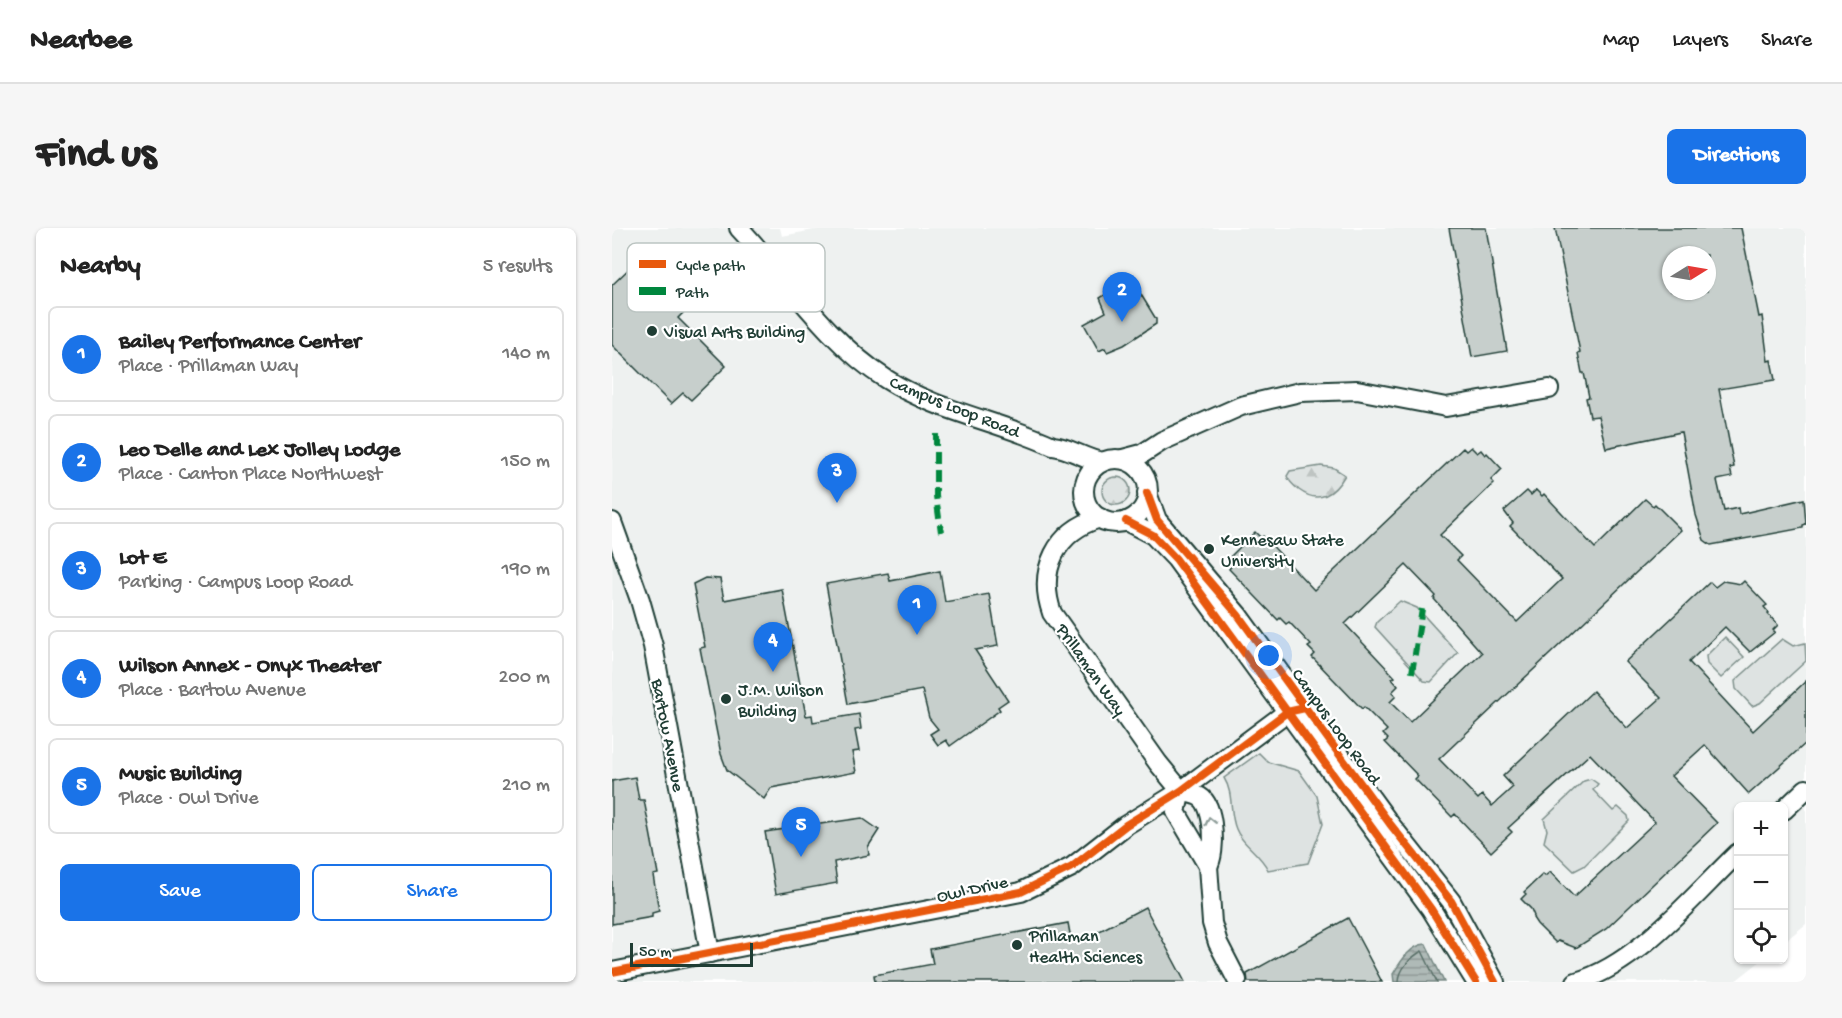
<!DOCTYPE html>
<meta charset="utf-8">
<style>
:root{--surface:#fff;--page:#f6f6f6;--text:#222;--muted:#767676;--line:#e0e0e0;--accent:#1a73e8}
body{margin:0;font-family:"Gochi Hand",sans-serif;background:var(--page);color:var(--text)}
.controls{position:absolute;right:18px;bottom:18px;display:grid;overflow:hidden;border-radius:9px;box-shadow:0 2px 4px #0004}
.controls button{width:54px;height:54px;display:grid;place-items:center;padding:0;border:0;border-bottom:2px solid var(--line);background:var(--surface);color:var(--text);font:30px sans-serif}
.compass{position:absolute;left:1050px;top:18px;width:54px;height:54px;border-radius:50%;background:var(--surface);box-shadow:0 2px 4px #0004;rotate:79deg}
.scale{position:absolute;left:18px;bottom:15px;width:123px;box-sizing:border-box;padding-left:6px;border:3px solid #1f3d34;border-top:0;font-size:16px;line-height:21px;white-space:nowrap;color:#1f3d34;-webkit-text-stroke:4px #fff;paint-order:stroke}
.you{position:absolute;left:657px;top:428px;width:21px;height:21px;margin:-15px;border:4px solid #fff;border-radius:50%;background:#1a73e8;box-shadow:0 0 0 9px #1a73e833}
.badge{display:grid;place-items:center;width:39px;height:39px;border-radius:50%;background:var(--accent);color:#fff;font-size:20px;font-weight:700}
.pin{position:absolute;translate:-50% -50px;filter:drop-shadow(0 2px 3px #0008)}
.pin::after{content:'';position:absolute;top:32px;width:21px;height:18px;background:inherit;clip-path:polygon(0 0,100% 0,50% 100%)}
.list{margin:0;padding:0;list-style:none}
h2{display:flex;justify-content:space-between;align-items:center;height:78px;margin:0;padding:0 24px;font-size:26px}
h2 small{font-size:20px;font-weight:400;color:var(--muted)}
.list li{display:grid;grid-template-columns:39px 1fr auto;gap:18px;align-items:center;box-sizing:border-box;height:96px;margin:0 12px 12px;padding:0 12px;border:2px solid var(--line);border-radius:9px}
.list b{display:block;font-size:22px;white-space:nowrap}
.list p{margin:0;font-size:20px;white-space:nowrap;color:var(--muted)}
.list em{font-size:20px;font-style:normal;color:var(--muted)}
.actions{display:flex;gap:12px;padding:18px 24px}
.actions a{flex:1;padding:14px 0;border:2px solid var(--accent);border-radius:9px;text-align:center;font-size:21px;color:var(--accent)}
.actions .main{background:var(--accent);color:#fff}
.icon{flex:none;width:33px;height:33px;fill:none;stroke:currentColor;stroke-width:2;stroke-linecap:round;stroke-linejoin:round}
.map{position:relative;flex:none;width:1194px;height:754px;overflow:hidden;border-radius:9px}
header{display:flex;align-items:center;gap:36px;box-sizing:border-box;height:84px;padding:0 30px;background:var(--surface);border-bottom:2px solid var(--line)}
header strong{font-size:28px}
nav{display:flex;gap:33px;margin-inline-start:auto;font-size:21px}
.intro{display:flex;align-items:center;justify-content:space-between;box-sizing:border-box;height:144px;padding:0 36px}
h1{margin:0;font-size:42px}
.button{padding:15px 27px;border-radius:9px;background:var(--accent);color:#fff;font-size:21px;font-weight:700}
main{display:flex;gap:36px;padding:0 36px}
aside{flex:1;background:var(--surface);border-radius:9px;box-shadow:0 2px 4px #0004}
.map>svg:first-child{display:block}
.built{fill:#eef1f0;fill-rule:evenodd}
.grass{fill:#dee3e2;stroke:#7e908b;stroke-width:1.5}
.forest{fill:url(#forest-firs);stroke:#7e908b;stroke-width:1.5}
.water{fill:url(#water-rules);stroke:#758883;stroke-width:1.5}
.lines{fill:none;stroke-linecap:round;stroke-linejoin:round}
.shore{stroke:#596f68;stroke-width:1.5}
.building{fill:#c7cfcc;stroke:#1f3d34;stroke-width:1.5;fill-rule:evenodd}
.minor-casing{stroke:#1f3d34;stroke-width:22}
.minor{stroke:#fff;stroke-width:18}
.quiet{stroke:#00873e;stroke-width:6;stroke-dasharray:12 6;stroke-linecap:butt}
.cycleway-casing{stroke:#fff;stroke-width:11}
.cycleway{stroke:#e8590c;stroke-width:8}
.oneway{stroke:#8f9e9a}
.poi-dot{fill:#1f3d34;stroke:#fff;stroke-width:2}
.labels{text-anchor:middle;stroke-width:4.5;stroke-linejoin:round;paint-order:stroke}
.poi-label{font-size:18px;fill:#1f3d34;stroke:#fff;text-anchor:start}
.street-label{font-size:18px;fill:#1f3d34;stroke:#fff}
.key{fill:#fff;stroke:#bcc5c2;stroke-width:1.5}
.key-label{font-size:16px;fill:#1f3d34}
</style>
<header>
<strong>Nearbee</strong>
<nav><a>Map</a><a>Layers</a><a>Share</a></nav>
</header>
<div class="intro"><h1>Find us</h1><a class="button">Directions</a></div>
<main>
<aside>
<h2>Nearby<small>5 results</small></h2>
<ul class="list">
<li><span class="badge">1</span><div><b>Bailey Performance Center</b><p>Place · Prillaman Way</p></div><em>140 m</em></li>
<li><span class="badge">2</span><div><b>Leo Delle and Lex Jolley Lodge</b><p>Place · Canton Place Northwest</p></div><em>150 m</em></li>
<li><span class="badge">3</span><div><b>Lot E</b><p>Parking · Campus Loop Road</p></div><em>190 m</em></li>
<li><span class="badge">4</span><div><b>Wilson Annex - Onyx Theater</b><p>Place · Bartow Avenue</p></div><em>200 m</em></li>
<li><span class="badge">5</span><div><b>Music Building</b><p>Place · Owl Drive</p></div><em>210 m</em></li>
</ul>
<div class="actions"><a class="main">Save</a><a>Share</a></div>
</aside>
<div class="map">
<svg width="1194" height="754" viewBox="0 0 1194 754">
<defs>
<pattern id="forest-firs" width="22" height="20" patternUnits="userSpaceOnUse" patternTransform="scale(1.5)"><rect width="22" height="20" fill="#dee3e2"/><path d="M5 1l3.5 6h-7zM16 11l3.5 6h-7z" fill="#bec4c2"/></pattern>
<pattern id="water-rules" width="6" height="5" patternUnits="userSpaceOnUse" patternTransform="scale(1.5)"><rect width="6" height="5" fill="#afbab7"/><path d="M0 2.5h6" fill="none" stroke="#8e9896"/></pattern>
</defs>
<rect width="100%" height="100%" fill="#fff"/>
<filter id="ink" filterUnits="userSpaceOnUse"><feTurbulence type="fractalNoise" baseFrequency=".0167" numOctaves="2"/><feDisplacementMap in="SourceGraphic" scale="12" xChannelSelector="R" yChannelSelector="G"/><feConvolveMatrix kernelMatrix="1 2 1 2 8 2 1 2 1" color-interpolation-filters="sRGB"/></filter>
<g filter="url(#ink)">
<path class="built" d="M 0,0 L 168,0 L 170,8 L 212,0 L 1194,0 L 1194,696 L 1172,714 L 1172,578 L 1126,578 L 1126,732 L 1150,732 L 1122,754 L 0,754 ZM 1059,27 L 1095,27 L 1095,63 L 1059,63 Z"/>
<g class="grass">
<path d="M 788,373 L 805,380 L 846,425 L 819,454 L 812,453 L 763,399 L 765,394 Z"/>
<path d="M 1113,409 L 1132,429 L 1109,450 L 1095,436 L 1094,428 Z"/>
<path d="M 1170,411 L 1181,418 L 1193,415 L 1194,433 L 1148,475 L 1140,478 L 1124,461 L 1123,453 Z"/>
<path d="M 647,525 L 656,534 L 687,543 L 705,568 L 711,596 L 696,635 L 656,642 C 648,625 630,617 624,601 C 617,584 622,566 612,550 Z"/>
<path d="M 979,551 L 986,556 L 981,562 L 1001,583 L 1006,579 L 1016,588 L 1017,593 L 972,638 L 962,643 L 932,614 L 935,602 L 932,591 L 972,553 Z"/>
</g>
<g class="forest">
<path d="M 709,238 L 722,240 L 733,247 C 722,266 707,277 687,262 C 682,258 677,254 675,248 L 678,243 Z"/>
<circle cx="504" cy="263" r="14"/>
</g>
<path class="water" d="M 814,716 L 832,754 L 782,754 L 781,746 C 789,733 798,717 814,716 Z"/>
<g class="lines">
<path class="shore" d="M 787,754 C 787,741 799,729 810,723 L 825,754"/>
</g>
<g class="building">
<path d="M 837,0 L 874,0 L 895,123 L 860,129 Z"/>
<path d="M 943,0 L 1129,0 L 1147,89 L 1150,88 L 1156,133 L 1159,132 L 1163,152 L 1107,161 L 1122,239 L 1118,240 L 1120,249 L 1105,252 L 1112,283 L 1126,280 L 1127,286 L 1192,271 L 1194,296 L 1191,297 L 1191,300 L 1099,317 L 1092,312 L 1084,287 L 1069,204 L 994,220 L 986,188 L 978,189 L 974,170 L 977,169 L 972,145 L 970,145 L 966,125 L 968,124 ZM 1059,27 L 1095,27 L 1095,63 L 1059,63 Z"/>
<path d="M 24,34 L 73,83 L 66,90 L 114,138 L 79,172 L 71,165 L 59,176 L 0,117 L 0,57 Z"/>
<path d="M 502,61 L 509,74 L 528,65 L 544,91 L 544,96 L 512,117 L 495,124 L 493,120 L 487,123 L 472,96 L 494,84 L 488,70 Z"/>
<path d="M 859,219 L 865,225 L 869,222 L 873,227 L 875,225 L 890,241 L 879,252 L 882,255 L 828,307 L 849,328 L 845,332 L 905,394 L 950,351 L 898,298 L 901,295 L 892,283 L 915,263 L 919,267 L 924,262 L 930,268 L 932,266 L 983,320 L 1033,271 L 1041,278 L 1043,276 L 1069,302 L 827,531 L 866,571 L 870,567 L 880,578 L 901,559 L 891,548 L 981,463 L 1015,500 L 1049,470 L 1013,434 L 1098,354 L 1103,359 L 1111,353 L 1129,356 L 1132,353 L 1155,377 L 1152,379 L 1157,385 L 1156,386 L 1166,397 L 1161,402 L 1163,404 L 1138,424 L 1113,399 L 1077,434 L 1141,503 L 1194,453 L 1194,515 L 1137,566 L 1093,517 L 1059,548 L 1105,595 L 994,701 L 964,720 L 946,713 L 944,715 L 925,696 L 921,690 L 922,688 L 919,681 L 909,671 L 914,666 L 912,664 L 931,646 L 933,648 L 938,644 L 962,669 L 1043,594 L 978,526 L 896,600 L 900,604 L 879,624 L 843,586 L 840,589 L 803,551 L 806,548 L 773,514 L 776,511 L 771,506 L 775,502 L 752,479 L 750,481 L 700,429 L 703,426 L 696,419 L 699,417 L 677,394 L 674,396 L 668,390 L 666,392 L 617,341 L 620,337 L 615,332 L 643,304 L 649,310 L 651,308 L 702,362 L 851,220 L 854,223 ZM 794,337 L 824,368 L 822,371 L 870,425 L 798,494 L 778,474 L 784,468 L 780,464 L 786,458 L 780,451 L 783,449 L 733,396 Z"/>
<path d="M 328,343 L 333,374 L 377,366 L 386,418 L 363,422 L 396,472 L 386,479 L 388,482 L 338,518 L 334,512 L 326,517 L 318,506 L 326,501 L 317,490 L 310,462 L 236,476 L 214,356 L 276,345 L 278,353 Z"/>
<path d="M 93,350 L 108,351 L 112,372 L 170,361 L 194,488 L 200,487 L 201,494 L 247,486 L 249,501 L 243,502 L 247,523 L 240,524 L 244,544 L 159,560 L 152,571 L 115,542 L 109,526 L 88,420 L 93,419 L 81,356 Z"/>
<path d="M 23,549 L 27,572 L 32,572 L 46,646 L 41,647 L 47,683 L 40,685 L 40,689 L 0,696 L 0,553 Z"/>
<path d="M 250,590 L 267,602 L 256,619 L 257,627 L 222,634 L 225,655 L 164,666 L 153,604 Z"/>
<path d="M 533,679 L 573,754 L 263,754 L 262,747 L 321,736 L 318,721 L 456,695 L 459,711 L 480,707 Z"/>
<path d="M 736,690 L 770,754 L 636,754 L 635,746 Z"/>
</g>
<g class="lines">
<defs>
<g id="minor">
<path d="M 127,0 C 174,50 216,114 274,151 C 324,183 387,193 441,218 C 459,220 472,231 490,234"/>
<path d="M 511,231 L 530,226 L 550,213 L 629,178 L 688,164 L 745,162 L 834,179 L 937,161"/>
<circle cx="504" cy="263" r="32"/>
<path d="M 535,265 L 545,292 L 626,387 L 778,596 L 839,673 L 883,754"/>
<path d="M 488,290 C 444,303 425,342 440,385 L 546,535 L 569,563"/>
<path d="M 514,293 L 541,307 L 564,331 L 819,681 L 864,754"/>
<path d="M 0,294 L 28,372 L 41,418 L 98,725"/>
<path d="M 569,563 L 564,584 L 596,638 L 600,695 L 606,715 L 625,752"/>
<path d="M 569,563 C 574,565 583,566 588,569 C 603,578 604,625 596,638"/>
<path d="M 1172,582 L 1194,561"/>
<path d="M 0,744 L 409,664 L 460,639 L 514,597 L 569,563 L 675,484 L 693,480"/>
<path d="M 964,754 C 1025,737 1081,668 1126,625"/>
</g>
</defs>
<use href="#minor" class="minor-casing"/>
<use href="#minor" class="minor"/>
<g class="quiet">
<path d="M 324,206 L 324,268 L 329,304"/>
<path d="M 800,445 L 810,381"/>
</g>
<defs>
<g id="cycleway">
<path d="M 535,265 L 545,292 L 626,387 L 778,596 L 839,673 L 883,754"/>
<path d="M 514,293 L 541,307 L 564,331 L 819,681 L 864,754"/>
<path d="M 0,744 L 409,664 L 460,639 L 514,597 L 569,563 L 675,484 L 693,480"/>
</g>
</defs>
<use href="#cycleway" class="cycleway-casing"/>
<use href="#cycleway" class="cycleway"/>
</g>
<defs><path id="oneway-chevron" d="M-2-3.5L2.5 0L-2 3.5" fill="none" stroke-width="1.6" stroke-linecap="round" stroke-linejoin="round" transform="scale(1.5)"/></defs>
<use class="oneway" href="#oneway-chevron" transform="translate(598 593) rotate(-103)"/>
</g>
<g class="poi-dot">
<circle cx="40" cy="103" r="6"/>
<circle cx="597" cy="321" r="6"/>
<circle cx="114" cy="471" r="6"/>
<circle cx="405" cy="717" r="6"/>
</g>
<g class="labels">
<g class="poi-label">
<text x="52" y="109">Visual Arts Building</text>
<text x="609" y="317">Kennesaw State<tspan x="609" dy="21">University</tspan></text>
<text x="126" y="467">J.M. Wilson<tspan x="126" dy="21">Building</tspan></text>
<text x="417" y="713">Prillaman<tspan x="417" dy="21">Health Sciences</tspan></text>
</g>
<g class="street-label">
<text transform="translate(343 178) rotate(22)" y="6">Campus Loop Road</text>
<text transform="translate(480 441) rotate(55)" y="6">Prillaman Way</text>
<text transform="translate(725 498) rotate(54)" y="6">Campus Loop Road</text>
<text transform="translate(57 507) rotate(79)" y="6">Bartow Avenue</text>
<text transform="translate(360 660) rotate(-12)" y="6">Owl Drive</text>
</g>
</g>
<rect x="15" y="15" width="198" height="69" rx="9" class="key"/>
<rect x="27" y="32" width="27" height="8" fill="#e8590c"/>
<rect x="27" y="59" width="27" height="8" fill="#00873e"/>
<g class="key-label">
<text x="64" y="42">Cycle path</text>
<text x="64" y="69">Path</text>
</g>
</svg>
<div class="controls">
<button>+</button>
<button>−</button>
<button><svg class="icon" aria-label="locate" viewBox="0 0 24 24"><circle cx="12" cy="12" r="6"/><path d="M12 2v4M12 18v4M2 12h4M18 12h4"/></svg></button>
</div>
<svg class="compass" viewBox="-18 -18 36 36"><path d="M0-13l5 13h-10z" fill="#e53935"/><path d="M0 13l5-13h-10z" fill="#767676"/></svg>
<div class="scale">50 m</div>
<div class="you"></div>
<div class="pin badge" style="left:305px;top:407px">1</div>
<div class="pin badge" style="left:510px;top:94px">2</div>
<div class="pin badge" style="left:225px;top:275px">3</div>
<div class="pin badge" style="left:161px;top:444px">4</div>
<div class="pin badge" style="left:189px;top:629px">5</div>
</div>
</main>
